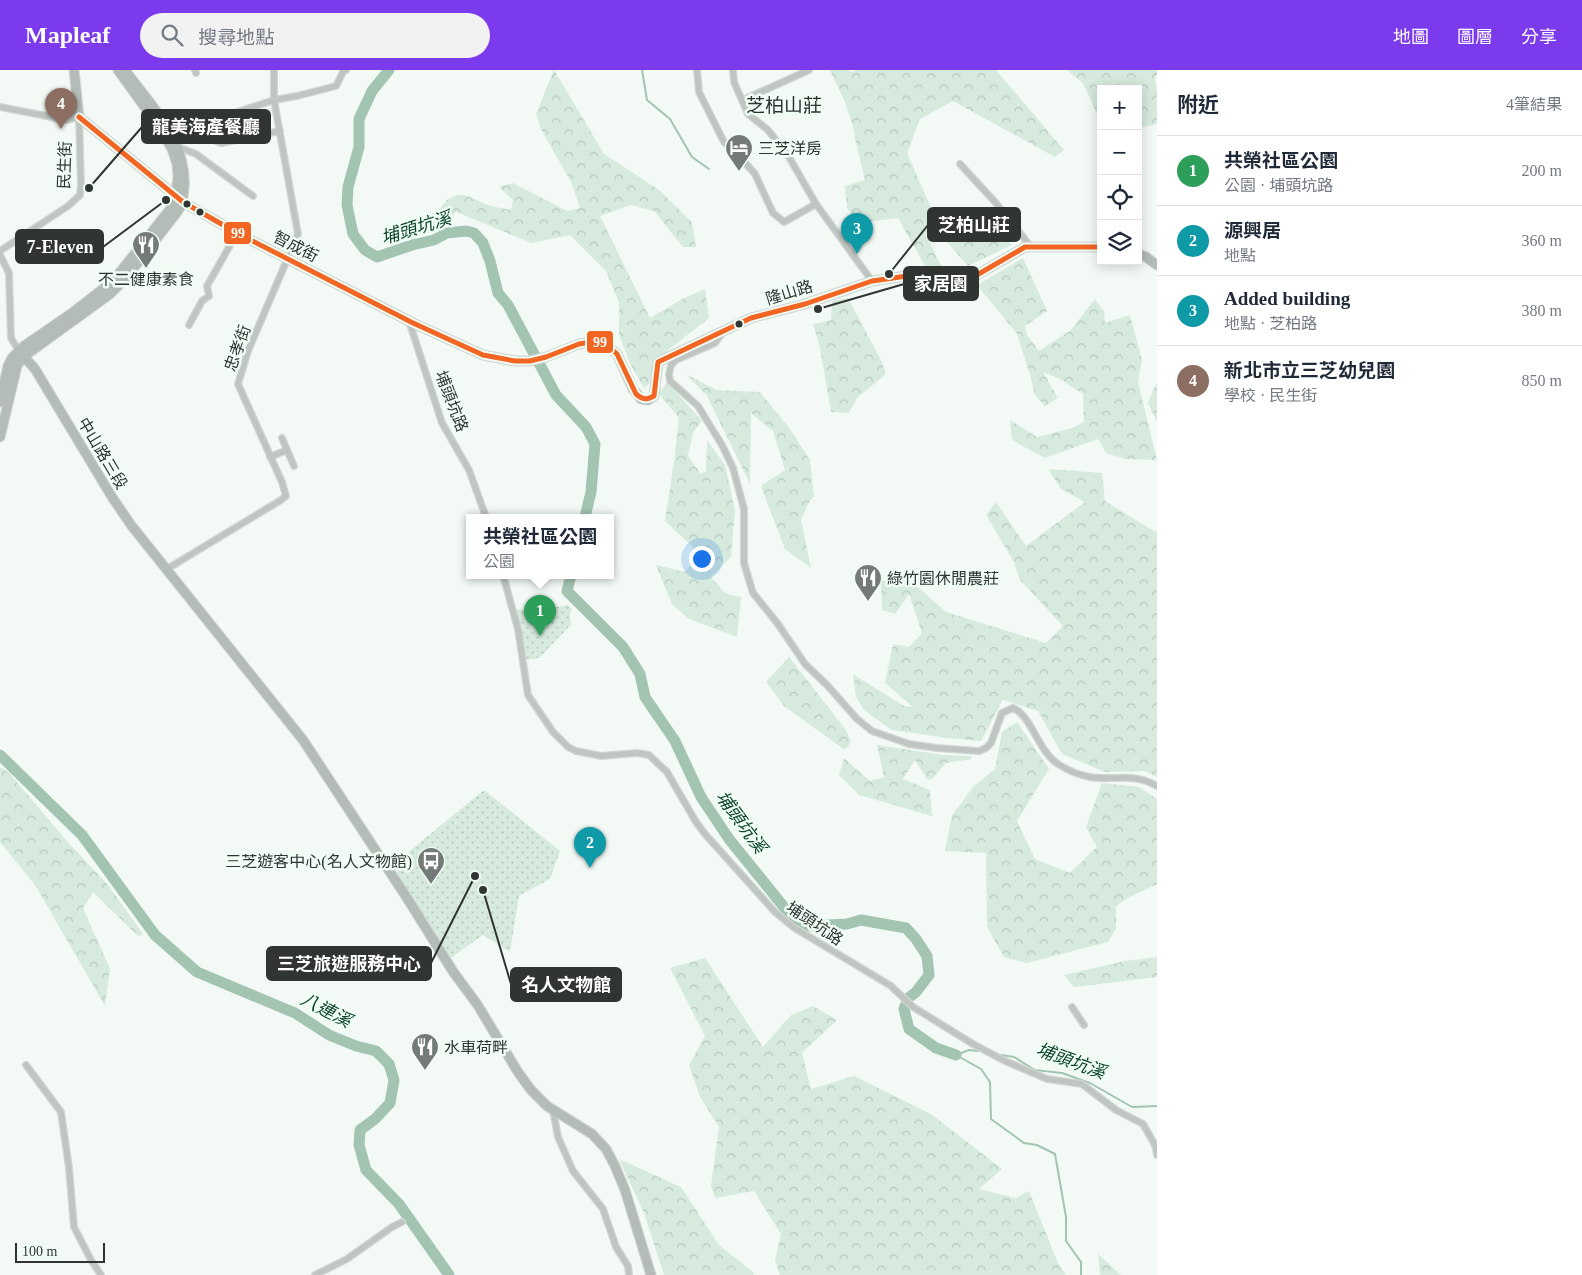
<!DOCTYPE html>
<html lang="zh-TW">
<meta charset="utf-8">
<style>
:root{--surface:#fff;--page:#f2f2f3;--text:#1f2937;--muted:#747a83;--line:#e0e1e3;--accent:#7c3aed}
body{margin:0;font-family:"Times New Roman","Noto Sans TC",serif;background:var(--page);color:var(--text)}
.controls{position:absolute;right:15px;top:15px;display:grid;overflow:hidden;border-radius:0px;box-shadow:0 2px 12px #0003}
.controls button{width:45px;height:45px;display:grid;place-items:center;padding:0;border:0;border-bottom:1px solid var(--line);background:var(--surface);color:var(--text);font:25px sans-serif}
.scale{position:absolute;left:15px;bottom:12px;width:90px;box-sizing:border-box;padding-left:5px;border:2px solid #303532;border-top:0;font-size:14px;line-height:18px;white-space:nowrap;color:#303532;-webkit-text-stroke:4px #f0fdf5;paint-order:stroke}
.you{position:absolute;left:701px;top:488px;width:18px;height:18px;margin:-12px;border:4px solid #fff;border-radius:50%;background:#1a73e8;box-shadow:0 0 0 8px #1a73e833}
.badge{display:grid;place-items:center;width:32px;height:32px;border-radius:50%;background:var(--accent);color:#fff;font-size:16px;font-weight:700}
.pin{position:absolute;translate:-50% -41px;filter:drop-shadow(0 1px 2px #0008)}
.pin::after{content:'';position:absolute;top:26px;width:18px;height:15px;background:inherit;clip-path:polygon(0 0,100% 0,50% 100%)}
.popup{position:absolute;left:466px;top:444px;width:148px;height:65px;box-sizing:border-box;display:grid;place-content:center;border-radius:0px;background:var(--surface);filter:drop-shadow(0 1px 4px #0005);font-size:16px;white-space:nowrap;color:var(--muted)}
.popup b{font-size:19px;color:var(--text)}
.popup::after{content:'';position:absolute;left:50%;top:100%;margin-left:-10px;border:10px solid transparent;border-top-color:var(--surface)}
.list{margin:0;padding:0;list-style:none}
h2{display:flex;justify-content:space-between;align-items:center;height:65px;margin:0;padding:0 20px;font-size:21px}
h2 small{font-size:16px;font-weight:400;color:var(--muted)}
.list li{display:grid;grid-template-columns:32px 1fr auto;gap:15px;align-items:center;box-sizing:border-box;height:70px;padding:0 20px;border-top:1px solid var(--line)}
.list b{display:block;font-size:19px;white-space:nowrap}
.list p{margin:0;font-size:16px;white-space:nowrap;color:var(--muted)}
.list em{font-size:16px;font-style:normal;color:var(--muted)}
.icon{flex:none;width:28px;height:28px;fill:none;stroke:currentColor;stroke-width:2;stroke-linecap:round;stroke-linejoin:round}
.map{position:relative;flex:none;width:1157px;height:1205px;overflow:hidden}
header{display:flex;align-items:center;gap:30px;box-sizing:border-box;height:70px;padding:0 25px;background:var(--accent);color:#fff}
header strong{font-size:24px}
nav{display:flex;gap:28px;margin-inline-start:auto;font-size:18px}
.search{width:350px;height:45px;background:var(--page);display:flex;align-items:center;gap:12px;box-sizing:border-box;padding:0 18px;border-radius:28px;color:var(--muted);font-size:19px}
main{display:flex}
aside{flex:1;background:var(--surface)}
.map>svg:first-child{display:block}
.forest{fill:url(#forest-crowns)}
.park{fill:url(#park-dots)}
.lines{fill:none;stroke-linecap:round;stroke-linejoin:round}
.stream{stroke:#a4c4b2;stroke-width:2}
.river{stroke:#a4c4b2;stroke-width:11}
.street-casing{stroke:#d1d6d3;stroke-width:8}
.secondary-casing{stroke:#d1d6d3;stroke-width:11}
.street{stroke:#bfc6c2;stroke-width:5.5}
.secondary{stroke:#b3bcb7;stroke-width:9}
.bus-1-casing{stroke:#f0fdf5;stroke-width:9}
.bus-1{stroke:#f26522;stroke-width:5}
.bus-dot{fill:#303532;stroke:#f0fdf5;stroke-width:2}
.labels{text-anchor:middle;stroke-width:5;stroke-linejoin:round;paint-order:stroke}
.poi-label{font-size:16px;fill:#303532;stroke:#f0fdf5;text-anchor:start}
.street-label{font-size:16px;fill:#303532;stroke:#f0fdf5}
.water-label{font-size:18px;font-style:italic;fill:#0e452d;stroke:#f0fdf5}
.quarter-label{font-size:19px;fill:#2b352f;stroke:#f0fdf5}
.leader{fill:none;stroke:#303532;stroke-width:2}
.callout-dot{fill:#303532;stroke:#f0fdf5;stroke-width:2}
.callout{fill:#303532;stroke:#303532;stroke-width:2}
.callout-label{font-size:18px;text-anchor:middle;font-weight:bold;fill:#fff}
.line-badge{stroke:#f0fdf5;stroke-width:2}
.badge-label{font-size:14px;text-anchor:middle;font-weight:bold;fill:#fff}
</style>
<header>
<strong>Mapleaf</strong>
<div class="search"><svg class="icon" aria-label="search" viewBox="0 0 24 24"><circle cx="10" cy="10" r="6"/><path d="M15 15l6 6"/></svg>搜尋地點</div>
<nav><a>地圖</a><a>圖層</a><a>分享</a></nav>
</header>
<main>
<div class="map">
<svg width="1157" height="1205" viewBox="0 0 1157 1205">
<defs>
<pattern id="forest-crowns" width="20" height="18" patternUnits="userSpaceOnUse" patternTransform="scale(1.25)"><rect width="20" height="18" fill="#d6eade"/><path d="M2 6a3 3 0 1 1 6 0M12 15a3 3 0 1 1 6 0" fill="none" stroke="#b8c9bf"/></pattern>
<pattern id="park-dots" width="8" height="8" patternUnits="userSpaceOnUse" patternTransform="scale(1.25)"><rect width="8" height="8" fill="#d6eade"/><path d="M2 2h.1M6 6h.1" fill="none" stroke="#b8c9bf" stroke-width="1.8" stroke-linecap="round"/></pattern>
</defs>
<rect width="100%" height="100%" fill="#f3faf6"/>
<g class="forest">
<path d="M 554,0 L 604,84 L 659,120 L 692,152 L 696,177 L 683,177 L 654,141 L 631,135 L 600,146 L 650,248 L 686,227 L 705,219 L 709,248 L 653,292 L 651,312 L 644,318 L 630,294 L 619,265 L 619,233 L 606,201 L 570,165 L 531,173 L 456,142 L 437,158 L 423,165 L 415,159 L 429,151 L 447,130 L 457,125 L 465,125 L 490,136 L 511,140 L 513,130 L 499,117 L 513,113 L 567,141 L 580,138 L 572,114 L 541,59 L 536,44 Z"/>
<path d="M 830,0 L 848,0 L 852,2 L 857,0 L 996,0 L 1064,80 L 1055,87 L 953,31 L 920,49 L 907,83 L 935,147 L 953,160 L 980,143 L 1012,175 L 968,196 L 947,172 L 925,163 L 949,212 L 929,203 L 898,148 L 858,153 L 847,138 L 845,116 L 865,110 L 855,69 L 854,59 L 845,32 Z"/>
<path d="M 1067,0 L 1157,0 L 1157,6 L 1155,8 L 1157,20 L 1157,54 L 1138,58 L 1138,19 L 1101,19 L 1101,53 L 1083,13 Z"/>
<path d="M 1023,188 L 1047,241 L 1025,256 L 1027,265 L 1039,281 L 1071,260 L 1095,229 L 1104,241 L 1105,253 L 1130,245 L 1142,290 L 1138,312 L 1157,390 L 1125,389 L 1106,383 L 1098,369 L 1045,388 L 1012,370 L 1010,350 L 1037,367 L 1072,358 L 1084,352 L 1083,324 L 1060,309 L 1043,302 L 1058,328 L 1045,336 L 1035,325 L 1030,305 L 1017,264 L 977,215 Z"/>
<path d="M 848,228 L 881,290 L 886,304 L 857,328 L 849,343 L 831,342 L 820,278 L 813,254 L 831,250 L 832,231 Z"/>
<path d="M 686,304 L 716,320 L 760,322 L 790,359 L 810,390 L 814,426 L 808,434 L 801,450 L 811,498 L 785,479 L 761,416 L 785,400 L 773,361 L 751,343 L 750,414 L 707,326 Z"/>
<path d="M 667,312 L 702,351 L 693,362 L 688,386 L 701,404 L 706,401 L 707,370 L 725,395 L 735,440 L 731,487 L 711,507 L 726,524 L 741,527 L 737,567 L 689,549 L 672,534 L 656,495 L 685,502 L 699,483 L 665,451 L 674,392 L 679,348 L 659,324 Z"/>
<path d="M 1156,314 L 1157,314 L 1157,352 L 1148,333 Z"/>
<path d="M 1048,399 L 1102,403 L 1105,431 L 1157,463 L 1157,707 L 1145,701 L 1105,702 L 1062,684 L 1038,641 L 1003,630 L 981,671 L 948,668 L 891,660 L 864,640 L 856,627 L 853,604 L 904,636 L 913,637 L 885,613 L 893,574 L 909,577 L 922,563 L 909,524 L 895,544 L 882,540 L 881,511 L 903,509 L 919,518 L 946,542 L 1046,573 L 1063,556 L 1020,510 L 1014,492 L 986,445 L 996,432 L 1026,476 L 1085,432 L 1061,419 Z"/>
<path d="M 789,587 L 846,660 L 851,672 L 845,680 L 785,637 L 766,612 Z"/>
<path d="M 1017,652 L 1049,699 L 1017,751 L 1035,789 L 1070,803 L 1097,777 L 1086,757 L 1102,713 L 1139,717 L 1157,729 L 1157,814 L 1128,828 L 1116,836 L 1116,859 L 1108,872 L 1027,893 L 1004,887 L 987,857 L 986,783 L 945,781 L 952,745 L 974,716 L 995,699 L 1002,662 Z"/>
<path d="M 877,675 L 943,685 L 971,686 L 972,689 L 946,693 L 931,710 L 927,709 L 915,690 L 903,709 L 930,720 L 932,746 L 859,725 L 839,705 L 844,688 L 870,711 L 884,707 Z"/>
<path d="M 0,697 L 9,703 L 66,770 L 108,815 L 143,864 L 138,866 L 93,822 L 83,838 L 110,899 L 105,936 L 35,815 L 0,772 Z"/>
<path d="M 1157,887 L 1157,907 L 1074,917 L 1064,905 L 1125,891 Z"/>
<path d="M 705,888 L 763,977 L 791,945 L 813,936 L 837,950 L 802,983 L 811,1019 L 854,1006 L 931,1044 L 1002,1099 L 979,1119 L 1016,1128 L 1029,1121 L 1058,1193 L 1066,1205 L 780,1205 L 775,1190 L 781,1164 L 754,1121 L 715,1128 L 711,1116 L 719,1057 L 700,1027 L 689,995 L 705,966 L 670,898 Z"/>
<path d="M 619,1089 L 681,1117 L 719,1175 L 753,1202 L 754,1205 L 664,1205 L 644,1143 Z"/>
<path d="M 1098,1184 L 1121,1205 L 1100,1205 Z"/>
</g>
<g class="park">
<path d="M 568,535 L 572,539 L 570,544 L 571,555 L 543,584 L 538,588 L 525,590 L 515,542 L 516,539 L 541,542 L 551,538 Z"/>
<path d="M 484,720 L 560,781 L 550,809 L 519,826 L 510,882 L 483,865 L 451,888 L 396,803 L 401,791 L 412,779 Z"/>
</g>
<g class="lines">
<g class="stream">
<path d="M 642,0 L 647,30 L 670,49 L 692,87 L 709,99"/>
<path d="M 956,985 L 981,999 L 990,1012 L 991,1049 L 1024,1073 L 1037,1075 L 1055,1084 L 1066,1147 L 1066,1171 L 1081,1192 L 1081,1205"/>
<path d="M 956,985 L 969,980 L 978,981"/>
<path d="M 1001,985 L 1014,987 L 1035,1000 L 1062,1003 L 1090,1013 L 1132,1037 L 1157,1036"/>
</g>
<g class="river">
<path d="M 389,0 L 372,21 L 359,49 L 359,77 L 348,117 L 347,135 L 353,164 L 365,180 L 377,187 L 412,175 L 434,170 L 447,163 L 466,161 L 474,163 L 483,173 L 490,191 L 498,223 L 508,235 L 556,325 L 586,357 L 595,374 L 591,422 L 585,447"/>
<path d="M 571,505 L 567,521 L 623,577 L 640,604 L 645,627 L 675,671 L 701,727 L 729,769 L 792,847 L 808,856 L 847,854 L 861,850 L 906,858 L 916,869 L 927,886 L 929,905 L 916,922 L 907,929"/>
<path d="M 0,685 L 82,765 L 155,865 L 197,902 L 295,943 L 329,965 L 356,976 L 376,981 L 389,994 L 394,1010 L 390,1033 L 375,1049 L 360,1060 L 359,1075 L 366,1100 L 399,1134 L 449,1205"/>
<path d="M 905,936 L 904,939 L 909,959 L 936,978 L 956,985"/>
</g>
<defs>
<g id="street">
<path d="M 195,0 L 196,3"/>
<path d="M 697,0 L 699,22 L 724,72 L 741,88 L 755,104 L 773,143 L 784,152 L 816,134"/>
<path d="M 733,0 L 734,12 L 748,44 L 768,60 L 789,87 L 816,134 L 872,211"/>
<path d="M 743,30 L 809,0"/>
<path d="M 0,37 L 67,50 L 79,47 L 81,116 L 80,125 L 68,136 L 0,181"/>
<path d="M 168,59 L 216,49 L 274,30 L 297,26 L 336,16 L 344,0 L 346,0"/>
<path d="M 171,63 L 190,60 L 221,73 L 280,61"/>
<path d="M 176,78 L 178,77 L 196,84 L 253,126"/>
<path d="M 960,94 L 995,132 L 1031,177"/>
<path d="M 0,185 L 9,203 L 11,268 L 19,281"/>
<path d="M 409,251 L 442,353 L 469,400 L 486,447"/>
<path d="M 189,255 L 202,231 L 209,226 L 207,216 L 237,163"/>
<path d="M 723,262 L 715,273 L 676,290 L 671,295 L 669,304 L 670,311 L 698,336 L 722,375 L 733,398 L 744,439 L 744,493 L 753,523 L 778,554 L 805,594 L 827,615 L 857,649 L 872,661 L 909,674 L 937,678 L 979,681 L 986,678 L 991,673 L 1002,643 L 1013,638 C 1031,645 1038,681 1058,694 C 1067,700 1079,705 1090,707 C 1115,711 1133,702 1157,716"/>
<path d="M 287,380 L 294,396"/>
<path d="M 270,387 L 287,380 L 282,368"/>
<path d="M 167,499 L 281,430 L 286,426 L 282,412 L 238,314 L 248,281 L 298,164 L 274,30 L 274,0"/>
<path d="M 503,505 L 518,559 L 528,625 L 553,662 L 568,677 L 576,681 L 601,686 L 637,683 L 649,685 L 667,702 L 696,752 L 705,764 L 775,842 L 793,857 L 891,916 L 913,937 L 973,974 L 1005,991 L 1047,1009 L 1082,1014 L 1116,1040 L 1143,1054 L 1155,1075 L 1157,1085"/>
<path d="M 1072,937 L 1084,955"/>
<path d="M 26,995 L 61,1042 L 69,1098 L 74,1157 L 91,1190 L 101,1205"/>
<path d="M 553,1040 L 558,1067 L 573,1101 L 603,1139 L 616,1177 L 628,1196 L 629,1205"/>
<path d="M 315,1205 L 347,1189 L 392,1157 L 402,1152"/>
</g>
<g id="secondary">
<path d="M 74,0 L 79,47 L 183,132 L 237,163 L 413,253 L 483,285 L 515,291 L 530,291 L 546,287 L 579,274 L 597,271 L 606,274 L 617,284 L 633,319 L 641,329 L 648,330 L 654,326 L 658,292 L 751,248 L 805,234 L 872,211 L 921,204 L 944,217 L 953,217 L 970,209 L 1025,177 L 1101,177"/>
<path d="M 1138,184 L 1146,187 L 1157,195"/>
<path d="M 19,281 L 35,299 L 112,427 L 131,455 L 303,670 L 407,828 L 454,903 L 477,934 L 518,1002 L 531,1020 L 547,1036 L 592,1064 L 606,1079 L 615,1096 L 625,1120 L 651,1205"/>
<path d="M 0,332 L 8,296 L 12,288 L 24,276 L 72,243 L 113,211 L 175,133 L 178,106 L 177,94 L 172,79 L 162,61 L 118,0"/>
<path d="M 0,367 L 17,296 L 23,287 L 110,224 L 126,208 L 178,141 C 183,134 183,127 184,119 C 188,71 151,36 125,0"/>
</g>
</defs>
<use href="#street" class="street-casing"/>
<use href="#secondary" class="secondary-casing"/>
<use href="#street" class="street"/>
<use href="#secondary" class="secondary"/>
<defs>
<path id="bus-1" d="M 79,47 L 183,132 L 237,163 L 413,253 L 483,285 L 515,291 L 530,291 L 546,287 L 579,274 L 597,271 L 606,274 L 617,284 L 636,324 C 643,330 647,330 654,326 L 658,292 L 751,248 L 805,234 L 872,211 L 921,204 L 944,217 L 953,217 L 970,209 L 1025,177 L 1101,177"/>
</defs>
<use href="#bus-1" class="bus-1-casing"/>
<use href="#bus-1" class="bus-1"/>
</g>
<defs>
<symbol id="hotel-pin" viewBox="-11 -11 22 30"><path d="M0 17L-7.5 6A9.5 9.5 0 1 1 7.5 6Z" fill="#747a77" stroke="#f0fdf5"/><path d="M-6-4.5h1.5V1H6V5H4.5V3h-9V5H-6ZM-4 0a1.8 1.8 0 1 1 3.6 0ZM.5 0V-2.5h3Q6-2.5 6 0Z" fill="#fff"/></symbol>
<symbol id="restaurant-pin" viewBox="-11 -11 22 30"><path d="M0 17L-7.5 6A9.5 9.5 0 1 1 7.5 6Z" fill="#747a77" stroke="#f0fdf5"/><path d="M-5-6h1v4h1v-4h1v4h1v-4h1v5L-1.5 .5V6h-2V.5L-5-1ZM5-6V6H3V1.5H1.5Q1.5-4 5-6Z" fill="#fff"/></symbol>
<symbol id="bus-pin" viewBox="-11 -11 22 30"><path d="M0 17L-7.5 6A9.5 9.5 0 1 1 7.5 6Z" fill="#747a77" stroke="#f0fdf5"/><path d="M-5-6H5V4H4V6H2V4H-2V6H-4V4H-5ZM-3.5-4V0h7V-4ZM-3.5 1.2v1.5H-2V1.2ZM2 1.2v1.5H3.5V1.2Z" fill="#fff"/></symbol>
</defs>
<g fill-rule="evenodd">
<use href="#hotel-pin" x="723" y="62" width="32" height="43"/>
<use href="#restaurant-pin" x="130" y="159" width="32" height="43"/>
<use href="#restaurant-pin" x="852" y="492" width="32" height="43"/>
<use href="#bus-pin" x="415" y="775" width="32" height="43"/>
<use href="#restaurant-pin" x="409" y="961" width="32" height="43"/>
</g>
<g class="bus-dot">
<circle cx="187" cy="134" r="4.5"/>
<circle cx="200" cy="142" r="4.5"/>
<circle cx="739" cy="254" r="4.5"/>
</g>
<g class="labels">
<g class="poi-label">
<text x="758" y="84">三芝洋房</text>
<text x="146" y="215" text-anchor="middle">不二健康素食</text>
<text x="887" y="514">綠竹園休閒農莊</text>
<text x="412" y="797" text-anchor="end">三芝遊客中心(名人文物館)</text>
<text x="444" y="983">水車荷畔</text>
</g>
<g class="street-label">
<text transform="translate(64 95) rotate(-88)" y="6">民生街</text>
<text transform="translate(296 176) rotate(27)" y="6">智成街</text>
<text transform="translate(789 222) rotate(-17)" y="6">隆山路</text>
<text transform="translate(237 278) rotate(-70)" y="6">忠孝街</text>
<text transform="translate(452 331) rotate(69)" y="6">埔頭坑路</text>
<text transform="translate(103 383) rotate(59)" y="6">中山路三段</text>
<text transform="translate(815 853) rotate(34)" y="6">埔頭坑路</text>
</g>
<g class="water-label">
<text transform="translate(416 158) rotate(-17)" y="6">埔頭坑溪</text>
<text transform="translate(741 752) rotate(54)" y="6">埔頭坑溪</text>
<text transform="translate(326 940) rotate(27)" y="6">八連溪</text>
<text transform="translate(1071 991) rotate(20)" y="6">埔頭坑溪</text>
</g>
<g class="quarter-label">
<text x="784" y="42">芝柏山莊</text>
</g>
</g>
<path class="leader" d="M89 118L142 57M889 204L928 155M166 130L103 177M818 239L904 214M475 806L431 893M483 820L511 914"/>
<g class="callout-dot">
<circle cx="89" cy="118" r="5"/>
<circle cx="889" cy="204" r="5"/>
<circle cx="166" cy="130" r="5"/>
<circle cx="818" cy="239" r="5"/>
<circle cx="475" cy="806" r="5"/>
<circle cx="483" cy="820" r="5"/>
</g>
<g class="callout">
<rect x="142" y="40" width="128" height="33" rx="5"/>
<rect x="928" y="138" width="92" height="33" rx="5"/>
<rect x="16" y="160" width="87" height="33" rx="5"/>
<rect x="904" y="197" width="74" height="33" rx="5"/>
<rect x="267" y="877" width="164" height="33" rx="5"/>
<rect x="511" y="898" width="110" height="33" rx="5"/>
</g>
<g class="callout-label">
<text x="206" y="63">龍美海產餐廳</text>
<text x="974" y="161">芝柏山莊</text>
<text x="60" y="183">7-Eleven</text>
<text x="941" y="220">家居園</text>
<text x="349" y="900">三芝旅遊服務中心</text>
<text x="566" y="921">名人文物館</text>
</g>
<g class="line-badge">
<rect x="223" y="151" width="29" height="24" rx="5" fill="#f26522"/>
<rect x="586" y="260" width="28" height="24" rx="5" fill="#f26522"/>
</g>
<g class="badge-label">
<text x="238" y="168">99</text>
<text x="600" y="277">99</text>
</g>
</svg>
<div class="controls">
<button>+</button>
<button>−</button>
<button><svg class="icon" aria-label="locate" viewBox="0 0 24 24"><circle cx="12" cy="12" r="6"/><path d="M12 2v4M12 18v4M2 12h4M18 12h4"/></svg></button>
<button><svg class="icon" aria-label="layers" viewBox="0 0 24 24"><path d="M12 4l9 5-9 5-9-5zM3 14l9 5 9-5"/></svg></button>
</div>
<div class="scale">100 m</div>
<div class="you"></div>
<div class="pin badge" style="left:540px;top:566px;background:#2e9e5b">1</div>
<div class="popup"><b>共榮社區公園</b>公園</div>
<div class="pin badge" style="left:590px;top:798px;background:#0f9aa8">2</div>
<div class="pin badge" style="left:857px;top:184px;background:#0f9aa8">3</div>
<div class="pin badge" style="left:61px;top:59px;background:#8d6e63">4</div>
</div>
<aside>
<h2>附近<small>4筆結果</small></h2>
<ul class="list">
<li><span class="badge" style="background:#2e9e5b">1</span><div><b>共榮社區公園</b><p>公園 · 埔頭坑路</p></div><em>200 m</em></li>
<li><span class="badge" style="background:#0f9aa8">2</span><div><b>源興居</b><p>地點</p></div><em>360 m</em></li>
<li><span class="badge" style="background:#0f9aa8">3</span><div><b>Added building</b><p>地點 · 芝柏路</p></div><em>380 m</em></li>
<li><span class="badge" style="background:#8d6e63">4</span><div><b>新北市立三芝幼兒園</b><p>學校 · 民生街</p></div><em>850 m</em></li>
</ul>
</aside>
</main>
